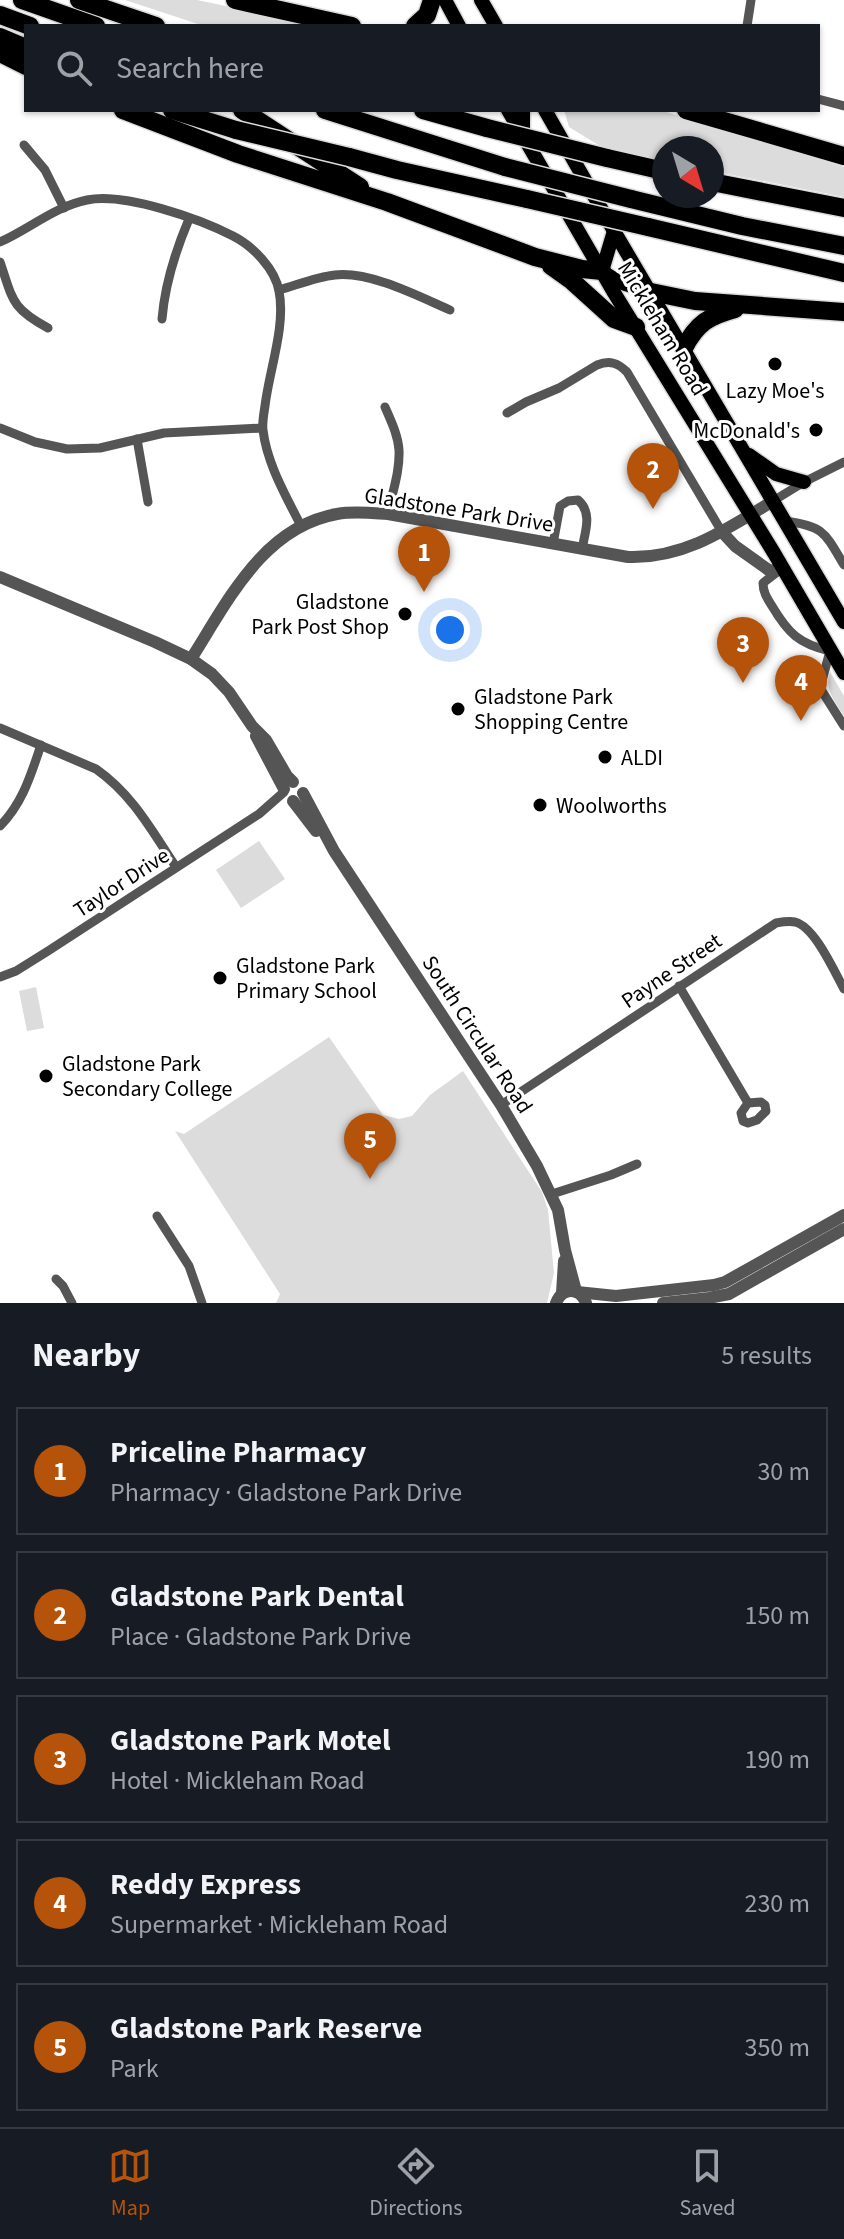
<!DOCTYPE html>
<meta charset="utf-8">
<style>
:root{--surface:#171b24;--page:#20242c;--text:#f1f3f6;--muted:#9ea1a6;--line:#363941;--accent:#b45309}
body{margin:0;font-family:"Source Sans 3",sans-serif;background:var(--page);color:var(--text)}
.compass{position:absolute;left:652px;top:136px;width:72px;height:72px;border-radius:50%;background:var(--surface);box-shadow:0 2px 6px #0004;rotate:142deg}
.you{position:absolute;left:450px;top:630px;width:28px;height:28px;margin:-20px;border:6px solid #fff;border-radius:50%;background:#1a73e8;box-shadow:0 0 0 12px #1a73e833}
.badge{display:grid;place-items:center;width:52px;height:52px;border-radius:50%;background:var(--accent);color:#fff;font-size:26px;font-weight:700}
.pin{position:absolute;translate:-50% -66px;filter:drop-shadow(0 2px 4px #0008)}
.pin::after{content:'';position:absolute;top:42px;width:28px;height:24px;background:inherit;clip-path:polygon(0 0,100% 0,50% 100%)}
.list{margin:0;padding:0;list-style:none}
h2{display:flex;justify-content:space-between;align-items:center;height:104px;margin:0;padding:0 32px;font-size:34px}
h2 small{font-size:26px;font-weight:400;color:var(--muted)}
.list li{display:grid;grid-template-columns:52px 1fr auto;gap:24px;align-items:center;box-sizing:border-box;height:128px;margin:0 16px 16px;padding:0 16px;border:2px solid var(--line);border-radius:0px}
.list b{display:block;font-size:30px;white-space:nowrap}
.list p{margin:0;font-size:26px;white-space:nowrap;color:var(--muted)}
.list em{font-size:26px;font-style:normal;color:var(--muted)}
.icon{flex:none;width:44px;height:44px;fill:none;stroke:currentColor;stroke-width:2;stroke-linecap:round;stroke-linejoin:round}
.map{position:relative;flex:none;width:844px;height:1303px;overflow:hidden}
.search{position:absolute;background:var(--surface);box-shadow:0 2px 6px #0004;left:24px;right:24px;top:24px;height:88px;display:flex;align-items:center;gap:20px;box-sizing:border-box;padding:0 28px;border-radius:0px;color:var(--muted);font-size:30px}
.sheet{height:824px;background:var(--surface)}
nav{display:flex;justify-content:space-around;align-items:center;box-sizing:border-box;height:112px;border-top:2px solid var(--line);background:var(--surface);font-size:22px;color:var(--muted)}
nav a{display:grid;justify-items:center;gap:4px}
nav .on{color:var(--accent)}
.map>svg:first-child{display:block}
.green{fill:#dcdcdc}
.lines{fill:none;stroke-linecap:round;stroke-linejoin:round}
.primary-casing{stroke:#dbdbdb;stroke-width:17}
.motorway-casing{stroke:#dbdbdb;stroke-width:21}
.minor{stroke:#555;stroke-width:9}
.tertiary{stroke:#555;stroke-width:12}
.primary{stroke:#000;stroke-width:14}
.motorway{stroke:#000;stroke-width:18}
.motorway-bridge-casing{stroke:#dbdbdb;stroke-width:21;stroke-linecap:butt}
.motorway-bridge{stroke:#000;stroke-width:18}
.poi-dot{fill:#000;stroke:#fff;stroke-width:3}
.labels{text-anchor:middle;stroke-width:6;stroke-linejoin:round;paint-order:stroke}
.street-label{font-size:22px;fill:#000;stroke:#fff}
.poi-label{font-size:22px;fill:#000;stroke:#fff;text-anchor:start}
</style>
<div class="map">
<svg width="844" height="1303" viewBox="0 0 844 1303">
<rect width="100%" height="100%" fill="#fff"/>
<g class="green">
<path d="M 125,0 L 197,0 L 321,26 L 204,26 Z"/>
<path d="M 564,110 L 660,110 L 844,167 L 844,197 L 712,171 L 712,148 L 664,148 L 664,162 L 608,151 L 569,127 Z"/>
<path d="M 830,672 L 844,696 L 844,716 C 835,702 824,689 830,672 Z"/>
<path d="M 259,841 L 285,879 L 241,908 L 216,870 Z"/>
<path d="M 36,987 L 44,1028 L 27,1031 L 19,991 Z"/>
<path d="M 329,1037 L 383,1115 L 399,1119 L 412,1116 L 430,1095 L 463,1071 L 542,1192 L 548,1210 L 554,1273 L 547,1303 L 276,1303 L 280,1294 L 175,1131 L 184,1134 Z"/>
</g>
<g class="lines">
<defs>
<g id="primary">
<path d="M 445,0 L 459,26"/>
<path d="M 481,0 L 496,26"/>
<path d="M 508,110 L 613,291 L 774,553 L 844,673"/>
<path d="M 545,110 L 614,231 L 844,622"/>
<path d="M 523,135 L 523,110"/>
<path d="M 602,271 L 614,231"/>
<path d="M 606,274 L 619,282 L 651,292"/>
<path d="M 749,455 L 776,474 L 804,482"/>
</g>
<g id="motorway">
<path d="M 22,0 L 96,26"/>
<path d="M 79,0 L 156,26"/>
<path d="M 235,0 L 352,26"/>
<path d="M 0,15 L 30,26"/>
<path d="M 415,26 L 427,15 L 432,0"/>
<path d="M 0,37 L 26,48"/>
<path d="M 0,53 L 26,66"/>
<path d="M 123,110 L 238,154 L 387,202 L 535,257 L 582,269 L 602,271"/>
<path d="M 172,110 L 236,130"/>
<path d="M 242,110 L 360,187"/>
<path d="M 325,110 L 505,167"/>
<path d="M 423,110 L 487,128"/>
<path d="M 686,110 L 844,156"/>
<path d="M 349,157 L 397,170 L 527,199"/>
<path d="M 607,158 L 664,171"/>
<path d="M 712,182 L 844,208"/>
<path d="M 631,199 L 742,226 L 844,246"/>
<path d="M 648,227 L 844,273"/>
<path d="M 551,266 L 572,281 L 614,319 L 636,327"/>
<path d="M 651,292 L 695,301 L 844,312"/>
<path d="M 684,348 C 697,323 709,316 735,309"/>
</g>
</defs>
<use href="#primary" class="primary-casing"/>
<use href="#motorway" class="motorway-casing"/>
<g class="minor">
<path d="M 747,26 L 751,0"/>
<path d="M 818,99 L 844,106"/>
<path d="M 24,145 L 45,170 L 64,208"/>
<path d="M 0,242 C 29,229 56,206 87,200 C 124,192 200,219 233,236 C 253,246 275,269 279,291 C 286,326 269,371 265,406 C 264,413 262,422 263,430 C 267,464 286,496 301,526"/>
<path d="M 0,262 C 13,300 11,308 48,328"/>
<path d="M 279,290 C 297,285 316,277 335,275 C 370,271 418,296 450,310"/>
<path d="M 162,319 C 165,283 175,252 189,219"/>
<path d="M 385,407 C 391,421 398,435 399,450 C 400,472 392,493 388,514"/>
<path d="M 507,413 L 526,402 L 559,388 L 597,365 C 610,360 618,363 627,372 L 722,532"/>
<path d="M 0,428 L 35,442 L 67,449 L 100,448 L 164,433 L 262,428"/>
<path d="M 137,439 L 148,502"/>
<path d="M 773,501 L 804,482 L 844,462"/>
<path d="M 785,521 C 824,526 825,533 844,565"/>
<path d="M 553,544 L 560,506 L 568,501 L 578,500 C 593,513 585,532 582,549"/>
<path d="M 780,570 L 763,583 C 763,592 767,598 772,606 C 788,633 799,644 830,651 L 820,688 L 844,726"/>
<path d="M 0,728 L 96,769 C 133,795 152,831 176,867"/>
<path d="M 0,826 C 23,803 31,774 41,745"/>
<path d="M 0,977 L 16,971 L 48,951 L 259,814 L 284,792"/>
<path d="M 679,986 L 748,1103"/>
<path d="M 761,1102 L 765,1105 L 766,1111 L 757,1120 L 748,1123 L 743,1121 L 741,1113 L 748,1103 Z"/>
<path d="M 501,1105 L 776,923 C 782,922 790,921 795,922 C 815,927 834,971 844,989"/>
<path d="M 552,1194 L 611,1175 L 637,1164"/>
<path d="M 157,1216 L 189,1266 L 202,1303"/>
<path d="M 56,1279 L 63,1286 L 72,1303"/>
</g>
<g class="tertiary">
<path d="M 722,532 L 735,546 L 770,571 L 782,568"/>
<path d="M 0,577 L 155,642 L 191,659 L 212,674 L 229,692 L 252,726 L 266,740 L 287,776 L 293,782"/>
<path d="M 191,659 C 228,601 263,527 337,514 C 354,511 371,513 388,514 L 628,557 C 684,559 727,529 773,501"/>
<path d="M 256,736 L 284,789"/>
<path d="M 303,793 L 334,851 L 501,1105 L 537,1166 L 558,1210 L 565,1250 L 576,1291"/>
<path d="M 293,801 L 316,831"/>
<path d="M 577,1292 L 616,1296 L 714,1285 L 725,1282 L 844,1215"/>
<path d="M 562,1293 L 564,1261"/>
<path d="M 556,1303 C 562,1287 580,1287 586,1303"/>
<path d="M 663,1303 L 709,1298 L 729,1294 L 844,1229"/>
</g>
<use href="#primary" class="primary"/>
<use href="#motorway" class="motorway"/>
<defs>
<g id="motorway-bridge">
<path d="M 487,128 L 607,158"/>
<path d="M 236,130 L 349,157"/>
<path d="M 505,167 L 631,199"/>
<path d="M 527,199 L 648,227"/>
</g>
</defs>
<use href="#motorway-bridge" class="motorway-bridge-casing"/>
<use href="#motorway-bridge" class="motorway-bridge"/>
</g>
<g class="poi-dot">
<circle cx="775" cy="364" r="8"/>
<circle cx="816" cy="430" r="8"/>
<circle cx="405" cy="614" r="8"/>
<circle cx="458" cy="709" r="8"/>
<circle cx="605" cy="757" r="8"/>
<circle cx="540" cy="805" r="8"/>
<circle cx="220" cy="978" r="8"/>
<circle cx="46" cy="1076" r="8"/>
</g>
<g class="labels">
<g class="street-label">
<text transform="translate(663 328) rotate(59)" y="8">Mickleham Road</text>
<text transform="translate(459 509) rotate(9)" y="8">Gladstone Park Drive</text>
<text transform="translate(121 882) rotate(-33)" y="8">Taylor Drive</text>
<text transform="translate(671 970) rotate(-34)" y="8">Payne Street</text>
<text transform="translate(478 1034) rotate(57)" y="8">South Circular Road</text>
</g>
<g class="poi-label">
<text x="775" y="398" text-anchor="middle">Lazy Moe's</text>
<text x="800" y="438" text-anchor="end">McDonald's</text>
<text x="389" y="609" text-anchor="end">Gladstone<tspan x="389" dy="25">Park Post Shop</tspan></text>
<text x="474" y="704">Gladstone Park<tspan x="474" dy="25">Shopping Centre</tspan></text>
<text x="621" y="765">ALDI</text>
<text x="556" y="813">Woolworths</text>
<text x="236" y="973">Gladstone Park<tspan x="236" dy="25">Primary School</tspan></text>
<text x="62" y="1071">Gladstone Park<tspan x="62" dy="25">Secondary College</tspan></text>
</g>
</g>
</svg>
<svg class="compass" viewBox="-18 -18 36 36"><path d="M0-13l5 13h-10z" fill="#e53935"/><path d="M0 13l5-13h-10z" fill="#9ea1a6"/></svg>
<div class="you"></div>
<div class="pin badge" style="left:424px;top:592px">1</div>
<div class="pin badge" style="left:653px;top:509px">2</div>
<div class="pin badge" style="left:743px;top:683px">3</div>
<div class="pin badge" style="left:801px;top:721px">4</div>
<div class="pin badge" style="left:370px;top:1179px">5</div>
<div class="search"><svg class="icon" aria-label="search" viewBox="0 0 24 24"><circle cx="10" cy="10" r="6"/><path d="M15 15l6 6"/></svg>Search here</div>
</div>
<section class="sheet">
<h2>Nearby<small>5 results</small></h2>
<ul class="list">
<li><span class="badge">1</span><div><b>Priceline Pharmacy</b><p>Pharmacy · Gladstone Park Drive</p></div><em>30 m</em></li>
<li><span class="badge">2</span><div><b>Gladstone Park Dental</b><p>Place · Gladstone Park Drive</p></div><em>150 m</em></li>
<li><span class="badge">3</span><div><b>Gladstone Park Motel</b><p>Hotel · Mickleham Road</p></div><em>190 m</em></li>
<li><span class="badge">4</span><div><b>Reddy Express</b><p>Supermarket · Mickleham Road</p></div><em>230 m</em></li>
<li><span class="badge">5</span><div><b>Gladstone Park Reserve</b><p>Park</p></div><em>350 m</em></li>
</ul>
</section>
<nav>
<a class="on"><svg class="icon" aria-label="map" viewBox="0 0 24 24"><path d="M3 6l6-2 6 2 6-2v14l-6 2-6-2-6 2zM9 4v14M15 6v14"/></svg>Map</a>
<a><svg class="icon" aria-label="directions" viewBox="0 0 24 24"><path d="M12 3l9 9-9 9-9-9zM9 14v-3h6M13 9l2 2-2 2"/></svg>Directions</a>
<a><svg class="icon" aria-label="saved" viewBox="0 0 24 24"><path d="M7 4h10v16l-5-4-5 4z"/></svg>Saved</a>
</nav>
